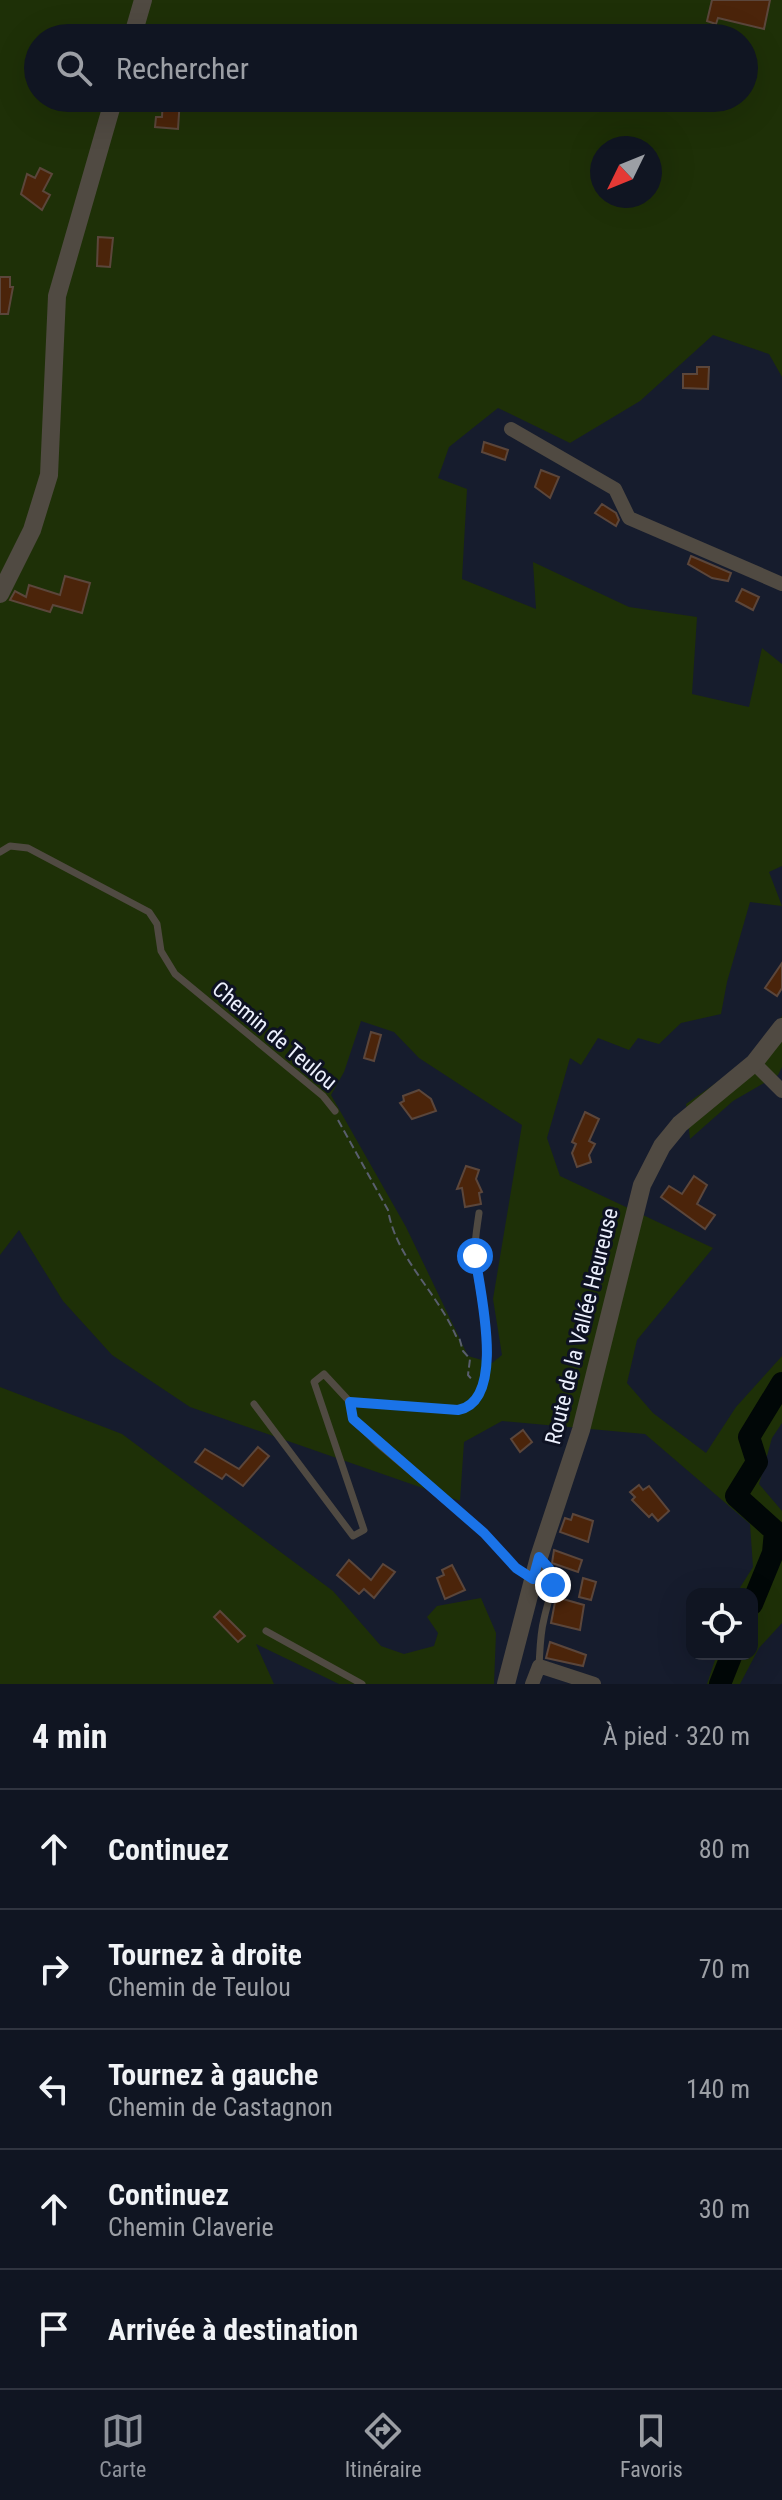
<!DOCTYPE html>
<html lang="fr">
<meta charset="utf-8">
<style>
:root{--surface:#101522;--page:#1e222f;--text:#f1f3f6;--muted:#9c9fa5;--line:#303440;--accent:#8c9099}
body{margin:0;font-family:"Roboto Condensed",sans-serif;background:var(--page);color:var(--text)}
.controls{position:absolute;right:24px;bottom:24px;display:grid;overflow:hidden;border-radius:16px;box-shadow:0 8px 32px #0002}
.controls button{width:72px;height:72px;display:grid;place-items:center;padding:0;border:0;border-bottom:2px solid var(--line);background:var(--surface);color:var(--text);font:40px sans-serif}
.compass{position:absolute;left:590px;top:136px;width:72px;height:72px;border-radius:50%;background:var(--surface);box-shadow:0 8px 32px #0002;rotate:227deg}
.stop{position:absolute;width:24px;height:24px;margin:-18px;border:6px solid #1a73e8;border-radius:50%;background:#fff}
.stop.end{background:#1a73e8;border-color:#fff;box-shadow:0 2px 8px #0008}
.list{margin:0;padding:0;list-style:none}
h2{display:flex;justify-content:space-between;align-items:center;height:104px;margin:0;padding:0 32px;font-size:34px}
h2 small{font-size:26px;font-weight:400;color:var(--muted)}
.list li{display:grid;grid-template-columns:52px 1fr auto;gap:24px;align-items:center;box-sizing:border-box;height:120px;padding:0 32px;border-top:2px solid var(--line)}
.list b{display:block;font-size:30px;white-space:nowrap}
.list p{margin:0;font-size:26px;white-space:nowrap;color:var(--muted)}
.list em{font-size:26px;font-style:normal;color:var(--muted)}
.icon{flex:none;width:44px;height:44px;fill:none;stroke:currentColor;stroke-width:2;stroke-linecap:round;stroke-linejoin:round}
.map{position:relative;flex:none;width:782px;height:1684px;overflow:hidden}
.search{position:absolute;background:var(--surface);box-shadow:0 8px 32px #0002;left:24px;right:24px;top:24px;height:88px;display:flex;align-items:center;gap:20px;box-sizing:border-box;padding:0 28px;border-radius:44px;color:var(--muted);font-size:30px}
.sheet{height:704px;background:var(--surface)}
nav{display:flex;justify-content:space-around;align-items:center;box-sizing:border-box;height:112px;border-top:2px solid var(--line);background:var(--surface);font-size:22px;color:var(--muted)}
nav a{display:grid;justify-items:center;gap:4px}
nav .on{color:var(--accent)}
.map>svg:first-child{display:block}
.green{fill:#1e3007;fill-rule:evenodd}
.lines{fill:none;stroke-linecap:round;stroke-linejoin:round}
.river{stroke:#010707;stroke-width:22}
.building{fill:#4b240a;stroke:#5b463b;stroke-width:2}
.path{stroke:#595e6e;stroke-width:2;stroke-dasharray:8 4;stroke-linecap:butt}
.service{stroke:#504a42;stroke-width:7}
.minor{stroke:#504a42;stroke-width:14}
.tertiary{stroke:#504a42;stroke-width:18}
.route{stroke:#1a73e8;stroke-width:10}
.labels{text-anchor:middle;stroke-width:6;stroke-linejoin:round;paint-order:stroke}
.street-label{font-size:22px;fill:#ecf0fd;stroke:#0e1223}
</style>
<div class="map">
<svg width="782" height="1684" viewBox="0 0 782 1684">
<rect width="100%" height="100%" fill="#161c2d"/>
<g class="green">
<path d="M 0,0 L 782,0 L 782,377 L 769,354 L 713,335 L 640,401 L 570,443 L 498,408 L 449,447 L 438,478 L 467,489 L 462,579 L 536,609 L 533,562 L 629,607 L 697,617 L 692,694 L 749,707 L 762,648 L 782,664 L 782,866 L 769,872 L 782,906 L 750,902 L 727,982 L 721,1014 L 681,1023 L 659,1044 L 638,1038 L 629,1050 L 598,1038 L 581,1065 L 570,1058 L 547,1138 L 560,1176 L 713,1248 L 637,1340 L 627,1383 L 653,1413 L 706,1453 L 736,1407 L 782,1356 L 782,1423 L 772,1438 L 759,1484 L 782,1511 L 782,1623 L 759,1648 L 740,1684 L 707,1684 L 717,1654 L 752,1654 L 752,1594 L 736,1594 L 753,1567 L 750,1524 L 645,1434 L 502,1421 L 464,1442 L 460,1501 L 190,1407 L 112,1355 L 63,1301 L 19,1230 L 0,1255 ZM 38,38 L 744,38 L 744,98 L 38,98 ZM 602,148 L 650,148 L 650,196 L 602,196 ZM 361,1021 L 394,1032 L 419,1058 L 522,1125 L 493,1299 L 502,1355 L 492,1363 L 468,1356 L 406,1227 L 331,1095 L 344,1072 Z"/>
<path d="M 782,1016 L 782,1067 L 778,1075 L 733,1101 L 690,1139 L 686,1104 C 726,1076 754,1058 782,1016 Z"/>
<path d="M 0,1387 L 122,1434 L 333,1591 L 381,1646 L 404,1654 L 434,1646 L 438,1633 L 427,1617 L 437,1606 L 481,1598 L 496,1633 L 494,1684 L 339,1684 L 256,1644 L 274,1684 L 0,1684 Z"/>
</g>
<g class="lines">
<g class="river">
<path d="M 752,1604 L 773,1553 L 775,1531 L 736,1496 L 757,1462 L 749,1437 L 782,1383"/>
<path d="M 720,1684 L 732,1654"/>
</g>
</g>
<g class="building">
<path d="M 712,0 L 770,0 L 764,29 L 718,18 L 716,24 L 707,21 Z"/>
<path d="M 163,98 L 180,98 L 178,129 L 155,127 L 156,117 L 162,117 Z"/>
<path d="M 40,168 L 52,174 L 43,191 L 50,195 L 42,210 L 21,194 L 27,174 L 35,178 Z"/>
<path d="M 98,237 L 113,238 L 110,267 L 97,266 Z"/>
<path d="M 0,277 L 10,277 L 10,287 L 13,287 L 8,314 L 0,314 Z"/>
<path d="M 697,367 L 709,367 L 708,389 L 683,388 L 683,374 L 697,374 Z"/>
<path d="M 484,442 L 508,450 L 505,460 L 482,452 Z"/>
<path d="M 541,470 L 559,477 L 550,498 L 535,487 Z"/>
<path d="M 602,504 L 616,513 L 619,520 L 616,526 L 595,513 Z"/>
<path d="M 691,556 L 731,573 L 728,581 L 712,578 L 688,564 Z"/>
<path d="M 65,576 L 90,583 L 82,613 L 53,605 L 50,612 L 10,600 L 15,591 L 26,597 L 29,585 L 60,595 Z"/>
<path d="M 742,589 L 759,597 L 753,610 L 736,601 Z"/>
<path d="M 782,963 L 782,988 L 777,996 L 765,988 Z"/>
<path d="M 371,1032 L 381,1035 L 374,1061 L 364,1058 Z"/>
<path d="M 419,1090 L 431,1099 L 436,1111 L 412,1119 L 400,1103 L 404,1101 L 403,1096 Z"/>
<path d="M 585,1112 L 599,1119 L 589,1141 L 595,1144 L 589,1155 L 591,1162 L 577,1167 L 572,1153 L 576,1144 L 572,1142 Z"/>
<path d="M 466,1166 L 479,1170 L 476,1179 L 482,1192 L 479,1193 L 481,1204 L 465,1207 L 462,1188 L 457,1189 Z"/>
<path d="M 694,1176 L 707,1185 L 697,1204 L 715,1215 L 705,1229 L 661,1197 L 669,1186 L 682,1194 Z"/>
<path d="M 523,1430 L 532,1442 L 520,1452 L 511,1439 Z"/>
<path d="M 258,1447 L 269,1456 L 243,1486 L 226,1474 L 222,1479 L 195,1462 L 205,1449 L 239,1469 Z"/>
<path d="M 639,1485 L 643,1490 L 649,1486 L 669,1511 L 658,1521 L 652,1514 L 649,1517 L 632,1500 L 635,1497 L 630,1492 Z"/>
<path d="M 573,1514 L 593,1521 L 588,1542 L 560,1532 L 565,1518 L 571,1520 Z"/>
<path d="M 554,1550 L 582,1560 L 578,1572 L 552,1563 Z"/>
<path d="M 349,1560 L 371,1580 L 383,1564 L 395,1572 L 374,1598 L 364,1589 L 359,1594 L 337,1575 Z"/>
<path d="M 452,1565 L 465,1590 L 445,1599 L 437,1578 L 444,1575 L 442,1570 Z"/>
<path d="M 583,1578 L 596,1582 L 591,1600 L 579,1597 Z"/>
<path d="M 556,1597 L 584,1605 L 580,1630 L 551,1623 Z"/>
<path d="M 220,1611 L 245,1636 L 238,1642 L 214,1617 Z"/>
<path d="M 550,1642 L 586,1655 L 583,1666 L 546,1658 Z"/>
</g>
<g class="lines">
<path class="path" d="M 338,1120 L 388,1210 C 396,1258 437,1292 456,1336 L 459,1337 L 463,1351 L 470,1359 L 468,1375 L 473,1381"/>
<g class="service">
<path d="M 0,852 L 10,846 L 28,848 L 149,912 L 157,924 L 161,951 L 175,974 L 323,1096 L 335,1111"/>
<path d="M 350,1402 L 458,1410 C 509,1401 477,1293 475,1257 C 474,1243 477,1228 479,1213"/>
<path d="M 254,1404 L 353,1536 L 364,1530 L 314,1382 L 324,1374 L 350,1402 L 353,1419 L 377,1443 L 484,1533 L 516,1568 L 531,1577"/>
<path d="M 266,1631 L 362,1684"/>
<path d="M 539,1666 C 540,1651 540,1634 544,1619 C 549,1595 560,1578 540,1558"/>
</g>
<g class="minor">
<path d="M 511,429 L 615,489 L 629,518 L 782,584"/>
<path d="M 754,1063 L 782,1091"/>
<path d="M 532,1684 L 539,1666 L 594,1684"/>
</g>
<g class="tertiary">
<path d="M 132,38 L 143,0"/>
<path d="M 0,594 L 32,530 L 49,475 L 57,296 L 114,98"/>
<path d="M 506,1684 L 539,1557 L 581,1430 L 642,1185 L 662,1146 L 680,1124 L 754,1063 L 782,1027"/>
</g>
</g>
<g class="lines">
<path class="route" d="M 475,1256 C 480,1291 507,1401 458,1410 L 350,1402 L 353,1419 L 484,1533 L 516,1568 L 533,1579 L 539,1557 L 549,1568 L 553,1585"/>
</g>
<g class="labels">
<g class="street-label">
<text transform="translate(275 1035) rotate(40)" y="8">Chemin de Teulou</text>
<text transform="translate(581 1326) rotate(-76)" y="8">Route de la Vallée Heureuse</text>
</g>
</g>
</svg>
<div class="controls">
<button><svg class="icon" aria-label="locate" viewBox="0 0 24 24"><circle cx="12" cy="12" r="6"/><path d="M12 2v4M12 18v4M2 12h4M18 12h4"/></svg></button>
</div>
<svg class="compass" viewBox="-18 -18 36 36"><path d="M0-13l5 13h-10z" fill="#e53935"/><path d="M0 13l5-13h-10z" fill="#9c9fa5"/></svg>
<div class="stop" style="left:475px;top:1256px"></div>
<div class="stop end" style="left:553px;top:1585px"></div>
<div class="search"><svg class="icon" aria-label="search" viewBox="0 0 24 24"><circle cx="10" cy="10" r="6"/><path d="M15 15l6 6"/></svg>Rechercher</div>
</div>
<section class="sheet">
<h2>4 min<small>À pied · 320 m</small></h2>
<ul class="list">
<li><svg class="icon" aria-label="ahead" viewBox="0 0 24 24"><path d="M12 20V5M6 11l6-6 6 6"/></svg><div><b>Continuez</b></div><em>80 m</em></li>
<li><svg class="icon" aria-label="right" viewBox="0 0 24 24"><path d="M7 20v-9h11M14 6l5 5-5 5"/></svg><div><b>Tournez à droite</b><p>Chemin de Teulou</p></div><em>70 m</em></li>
<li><svg class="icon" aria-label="left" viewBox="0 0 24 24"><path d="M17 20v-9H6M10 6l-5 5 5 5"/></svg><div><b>Tournez à gauche</b><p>Chemin de Castagnon</p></div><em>140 m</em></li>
<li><svg class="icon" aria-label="ahead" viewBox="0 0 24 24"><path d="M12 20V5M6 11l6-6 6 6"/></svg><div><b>Continuez</b><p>Chemin Claverie</p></div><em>30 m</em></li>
<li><svg class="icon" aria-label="arrive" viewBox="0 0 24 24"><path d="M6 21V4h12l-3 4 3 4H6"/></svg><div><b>Arrivée à destination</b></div></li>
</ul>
</section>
<nav>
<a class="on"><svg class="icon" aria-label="map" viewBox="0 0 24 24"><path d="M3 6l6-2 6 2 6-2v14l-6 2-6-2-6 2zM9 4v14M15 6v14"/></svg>Carte</a>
<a><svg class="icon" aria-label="directions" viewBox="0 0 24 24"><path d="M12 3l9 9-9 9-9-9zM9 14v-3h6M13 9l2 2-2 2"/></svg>Itinéraire</a>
<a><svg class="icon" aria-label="saved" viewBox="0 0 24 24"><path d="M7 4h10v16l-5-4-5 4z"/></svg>Favoris</a>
</nav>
